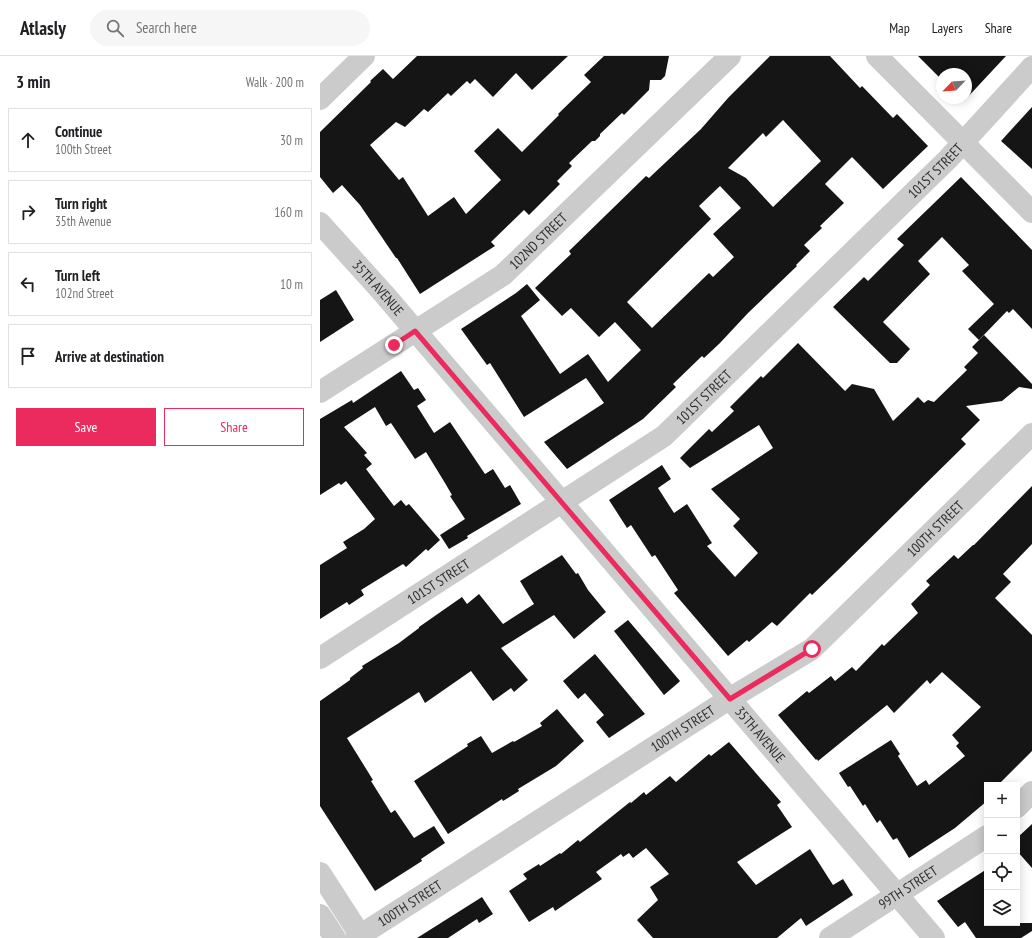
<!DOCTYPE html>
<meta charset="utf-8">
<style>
:root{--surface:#fff;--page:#f6f6f6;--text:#202124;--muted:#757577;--line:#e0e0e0;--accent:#eb2b5e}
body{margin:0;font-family:"PT Sans Narrow",sans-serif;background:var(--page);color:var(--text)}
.controls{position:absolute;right:12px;bottom:12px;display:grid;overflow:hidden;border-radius:0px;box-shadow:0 2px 10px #0003}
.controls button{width:36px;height:36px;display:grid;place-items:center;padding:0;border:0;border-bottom:1px solid var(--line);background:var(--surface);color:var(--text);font:20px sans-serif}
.compass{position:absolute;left:616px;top:12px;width:36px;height:36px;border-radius:50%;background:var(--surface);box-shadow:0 2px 10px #0003;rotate:245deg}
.stop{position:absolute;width:12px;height:12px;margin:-9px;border:3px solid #eb2b5e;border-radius:50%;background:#fff}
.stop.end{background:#eb2b5e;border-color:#fff;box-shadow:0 1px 4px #0008}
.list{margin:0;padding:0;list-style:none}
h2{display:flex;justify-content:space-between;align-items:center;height:52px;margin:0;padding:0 16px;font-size:17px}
h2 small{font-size:13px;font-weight:400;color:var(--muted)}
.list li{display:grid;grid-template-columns:26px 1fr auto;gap:12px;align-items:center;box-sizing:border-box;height:64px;margin:0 8px 8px;padding:0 8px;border:1px solid var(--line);border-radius:0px}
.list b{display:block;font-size:15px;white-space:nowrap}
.list p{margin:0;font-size:13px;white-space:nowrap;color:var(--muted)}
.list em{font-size:13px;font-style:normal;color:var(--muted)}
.actions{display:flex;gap:8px;padding:12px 16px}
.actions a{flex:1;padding:9px 0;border:1px solid var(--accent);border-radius:0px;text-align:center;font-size:14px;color:var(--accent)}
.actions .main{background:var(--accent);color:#fff}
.icon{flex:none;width:22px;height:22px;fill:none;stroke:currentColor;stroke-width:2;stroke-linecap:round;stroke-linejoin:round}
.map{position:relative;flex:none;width:712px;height:882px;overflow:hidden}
header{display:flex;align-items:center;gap:24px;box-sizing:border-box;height:56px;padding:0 20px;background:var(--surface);border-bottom:1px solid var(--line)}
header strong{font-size:19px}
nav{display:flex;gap:22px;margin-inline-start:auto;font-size:14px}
.search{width:280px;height:36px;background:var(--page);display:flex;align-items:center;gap:10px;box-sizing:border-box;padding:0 14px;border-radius:22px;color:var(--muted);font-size:15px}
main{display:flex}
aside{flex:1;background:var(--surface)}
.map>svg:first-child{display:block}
.building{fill:#151515;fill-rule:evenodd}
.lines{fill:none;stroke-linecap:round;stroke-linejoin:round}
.minor{stroke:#cbcbcb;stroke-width:22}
.route{stroke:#eb2b5e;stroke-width:5}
.labels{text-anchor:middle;stroke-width:4;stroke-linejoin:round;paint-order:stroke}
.street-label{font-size:14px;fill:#2e2e2e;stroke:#fff}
</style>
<header>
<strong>Atlasly</strong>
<div class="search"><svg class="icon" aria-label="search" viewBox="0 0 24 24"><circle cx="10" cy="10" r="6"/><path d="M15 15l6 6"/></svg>Search here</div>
<nav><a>Map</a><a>Layers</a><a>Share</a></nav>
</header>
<main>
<aside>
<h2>3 min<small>Walk · 200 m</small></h2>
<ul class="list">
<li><svg class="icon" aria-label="ahead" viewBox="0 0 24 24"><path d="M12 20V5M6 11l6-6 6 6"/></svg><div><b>Continue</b><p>100th Street</p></div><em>30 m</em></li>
<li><svg class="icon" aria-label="right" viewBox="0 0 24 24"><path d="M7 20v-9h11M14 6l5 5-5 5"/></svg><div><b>Turn right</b><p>35th Avenue</p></div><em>160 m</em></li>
<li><svg class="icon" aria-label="left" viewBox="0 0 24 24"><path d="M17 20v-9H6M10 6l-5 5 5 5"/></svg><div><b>Turn left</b><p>102nd Street</p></div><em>10 m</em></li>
<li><svg class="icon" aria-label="arrive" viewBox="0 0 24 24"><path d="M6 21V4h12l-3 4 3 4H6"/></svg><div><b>Arrive at destination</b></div></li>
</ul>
<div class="actions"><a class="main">Save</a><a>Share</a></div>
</aside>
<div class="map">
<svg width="712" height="882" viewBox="0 0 712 882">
<rect width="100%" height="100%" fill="#fff"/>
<g class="building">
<path d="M 97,0 L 248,0 L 212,34 L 196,17 L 173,41 L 155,23 L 150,28 L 147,25 L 131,40 L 128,37 L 108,56 L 104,53 L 85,71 L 76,66 L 50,89 L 79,124 L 83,121 L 108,160 L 134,141 L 146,158 L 181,124 L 154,95 L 178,72 L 202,96 L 239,59 L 238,58 L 271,26 L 264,19 L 284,0 L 349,0 L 345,20 L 341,24 L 330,24 L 329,34 L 304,59 L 302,57 L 280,78 L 280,80 L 275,85 L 272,85 L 249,107 L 252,110 L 237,125 L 240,128 L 209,159 L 204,154 L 171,186 L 175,190 L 100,238 L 77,202 L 76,202 L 40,149 L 22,129 L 13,137 L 0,121 L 0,76 L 51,26 L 50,25 L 63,13 L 73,23 Z"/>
<path d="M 450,0 L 510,0 L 540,32 L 542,30 L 573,62 L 577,58 L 608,90 L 563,133 L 532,101 L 505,128 L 524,147 L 500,170 L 502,172 L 484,189 L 490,195 L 476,209 L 477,210 L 428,257 L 400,287 L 384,302 L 382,300 L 353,328 L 356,331 L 323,363 L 247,413 L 224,386 L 284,347 L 266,322 L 204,361 L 170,307 L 167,309 L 141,273 L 196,237 L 207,228 L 220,244 L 201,260 L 240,318 L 268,298 L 288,326 L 321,294 L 295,266 L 279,281 L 251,252 L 242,260 L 215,232 L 251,198 L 249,195 L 326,120 L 329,122 L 381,73 L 408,42 ZM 463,64 L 501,105 L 453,151 L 426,122 L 408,112 L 443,77 L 446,81 ZM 400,130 L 421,152 L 393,178 L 414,201 L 393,221 L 389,217 L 332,272 L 307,246 L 391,163 L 379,150 Z"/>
<path d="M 598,0 L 686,0 L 644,45 L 640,42 L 646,42 L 646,18 L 622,18 L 622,24 Z"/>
<path d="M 712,51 L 712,113 L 681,85 Z"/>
<path d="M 641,121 L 712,194 L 712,273 L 693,253 L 689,257 L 687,255 L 659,284 L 648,273 L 674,248 L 642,215 L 649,209 L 622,181 L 598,205 L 610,218 L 563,266 L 590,293 L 577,307 L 570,307 L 513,251 L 544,221 L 548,225 L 584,189 L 577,183 Z"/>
<path d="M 16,234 L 34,264 L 0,286 L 0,244 Z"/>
<path d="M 664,279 L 712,328 L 712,333 L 699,331 L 682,345 L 646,350 L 660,364 L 641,383 L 646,388 L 518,514 L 492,539 L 490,537 L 457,570 L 452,566 L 429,586 L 427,584 L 408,600 L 354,537 L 358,534 L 335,499 L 332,501 L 311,469 L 307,472 L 289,444 L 342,409 L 351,423 L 338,432 L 354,457 L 367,448 L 392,487 L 387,490 L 415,521 L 438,497 L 413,470 L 420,463 L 391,433 L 453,392 L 439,369 L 370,412 L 360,402 L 389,373 L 392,376 L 414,355 L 410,351 L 441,320 L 443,322 L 478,287 L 525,335 L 532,328 L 554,333 L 573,365 L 598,341 L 604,347 L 608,344 L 614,346 L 647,314 L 644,311 L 658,297 L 652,291 Z"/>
<path d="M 81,315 L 94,334 L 98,332 L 106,344 L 97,350 L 114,377 L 130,366 L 165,418 L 173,413 L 185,432 L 190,429 L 201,448 L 147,480 L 148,482 L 129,493 L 120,479 L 145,463 L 130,440 L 132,439 L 125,427 L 106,396 L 95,403 L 71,367 L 66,370 L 55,351 L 24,371 L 47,397 L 44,399 L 52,408 L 46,413 L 74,450 L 81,444 L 86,450 L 89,448 L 120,484 L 108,495 L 106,493 L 86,511 L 83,508 L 41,534 L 44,539 L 29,549 L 27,546 L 0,563 L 0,509 L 27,492 L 23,486 L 44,473 L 55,463 L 26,425 L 21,429 L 19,427 L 0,439 L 0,363 L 32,344 L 33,347 Z"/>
<path d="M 712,430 L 712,488 L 683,518 L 691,526 L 675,542 L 712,579 L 712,695 L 678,729 L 667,729 L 667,745 L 635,772 L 589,802 L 577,782 L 573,784 L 560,764 L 557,767 L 545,748 L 543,750 L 530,730 L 528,731 L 519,717 L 571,684 L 580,698 L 578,700 L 597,730 L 606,724 L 609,729 L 645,700 L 636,690 L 639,687 L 632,679 L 661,651 L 622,616 L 610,628 L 607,624 L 574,657 L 567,649 L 498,705 L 497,703 L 496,704 L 458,659 L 487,635 L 489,637 L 511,620 L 515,625 L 532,611 L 536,615 L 562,588 L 564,590 L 598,557 L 591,548 L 610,529 L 606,525 L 634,499 L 638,503 L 653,489 L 654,489 Z"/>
<path d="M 242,499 L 256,518 L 258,517 L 268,534 L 286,556 L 254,583 L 234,559 L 181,592 L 208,624 L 194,636 L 191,632 L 173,645 L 151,615 L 105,647 L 99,636 L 27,682 L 53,724 L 51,725 L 71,757 L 75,754 L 94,782 L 114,770 L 125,787 L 101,803 L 102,805 L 55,835 L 0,750 L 0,645 L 30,624 L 30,622 L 43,612 L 42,610 L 79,587 L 99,572 L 99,571 L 142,541 L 147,548 L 159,538 L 183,568 L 214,548 L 200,525 Z"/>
<path d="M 308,564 L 360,625 L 358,627 L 344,639 L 294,575 Z"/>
<path d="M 275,598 L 325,658 L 289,682 L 276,666 L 284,659 L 265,637 L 258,643 L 243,625 Z"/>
<path d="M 237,653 L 264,685 L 236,710 L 198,733 L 199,735 L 183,745 L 182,743 L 128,778 L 94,725 L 148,690 L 147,688 L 161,680 L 172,697 L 193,685 L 194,686 L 222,670 L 220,667 Z"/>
<path d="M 409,686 L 461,746 L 457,749 L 472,771 L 417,806 L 436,829 L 490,793 L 513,829 L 523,823 L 533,839 L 486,870 L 481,862 L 457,882 L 333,882 L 317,864 L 338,844 L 330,831 L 349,818 L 326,792 L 313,802 L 309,797 L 303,801 L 301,798 L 276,816 L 282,823 L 235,855 L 233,851 L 209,866 L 189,835 L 207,823 L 203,818 L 219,808 L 220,810 L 240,797 L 241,798 L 258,784 L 260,786 L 310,746 L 311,747 L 324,736 L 326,739 L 350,720 L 356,726 L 389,698 L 391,700 Z"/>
<path d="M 712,768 L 712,812 L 697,795 L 697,782 Z"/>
<path d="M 667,813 L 667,867 L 712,867 L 712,875 L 701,882 L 656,882 L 645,866 L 638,871 L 617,845 Z"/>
<path d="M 162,841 L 173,858 L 159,867 L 157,863 L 128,882 L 97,882 Z"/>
</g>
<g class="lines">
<g class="minor">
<path d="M 557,0 L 712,156"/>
<path d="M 0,43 L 44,0"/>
<path id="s1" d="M 0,167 L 64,238 L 614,882"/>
<path id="s2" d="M 0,336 L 183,219 L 410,0"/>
<path id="s3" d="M 0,602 L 344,380 L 628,103 L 712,11"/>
<path d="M 697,751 L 712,736"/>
<path d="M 0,817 L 42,882"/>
<path d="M 0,859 L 15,882"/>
<path id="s4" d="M 36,882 L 409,643 L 492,593 L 712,378"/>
<path id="s5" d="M 510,882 L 667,780"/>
</g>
</g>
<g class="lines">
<path class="route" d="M 74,289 L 95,275 L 410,643 L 492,593"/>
</g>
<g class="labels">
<g class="street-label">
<text dy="5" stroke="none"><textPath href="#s3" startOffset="789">101ST STREET</textPath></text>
<text dy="5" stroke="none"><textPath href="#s2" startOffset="266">102ND STREET</textPath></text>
<text dy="5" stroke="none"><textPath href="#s1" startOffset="87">35TH AVENUE</textPath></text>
<text dy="5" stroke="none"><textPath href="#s3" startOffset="465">101ST STREET</textPath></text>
<text dy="5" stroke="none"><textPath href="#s4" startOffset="712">100TH STREET</textPath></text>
<text dy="5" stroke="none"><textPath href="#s3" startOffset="141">101ST STREET</textPath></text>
<text dy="5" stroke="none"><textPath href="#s4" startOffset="388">100TH STREET</textPath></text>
<text dy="5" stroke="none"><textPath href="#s1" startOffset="675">35TH AVENUE</textPath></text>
<text dy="5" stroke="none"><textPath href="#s5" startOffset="93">99TH STREET</textPath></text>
<text dy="5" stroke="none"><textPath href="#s4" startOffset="64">100TH STREET</textPath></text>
</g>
</g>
</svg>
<div class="controls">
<button>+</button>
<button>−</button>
<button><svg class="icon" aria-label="locate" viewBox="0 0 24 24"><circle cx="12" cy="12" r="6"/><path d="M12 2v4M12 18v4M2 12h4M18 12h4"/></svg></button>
<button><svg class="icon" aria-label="layers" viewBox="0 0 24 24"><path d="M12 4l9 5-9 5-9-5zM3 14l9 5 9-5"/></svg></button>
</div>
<svg class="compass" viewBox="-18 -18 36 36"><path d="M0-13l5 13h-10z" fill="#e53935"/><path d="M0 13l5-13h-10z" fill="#757577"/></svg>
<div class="stop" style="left:492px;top:593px"></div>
<div class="stop end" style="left:74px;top:289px"></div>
</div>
</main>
